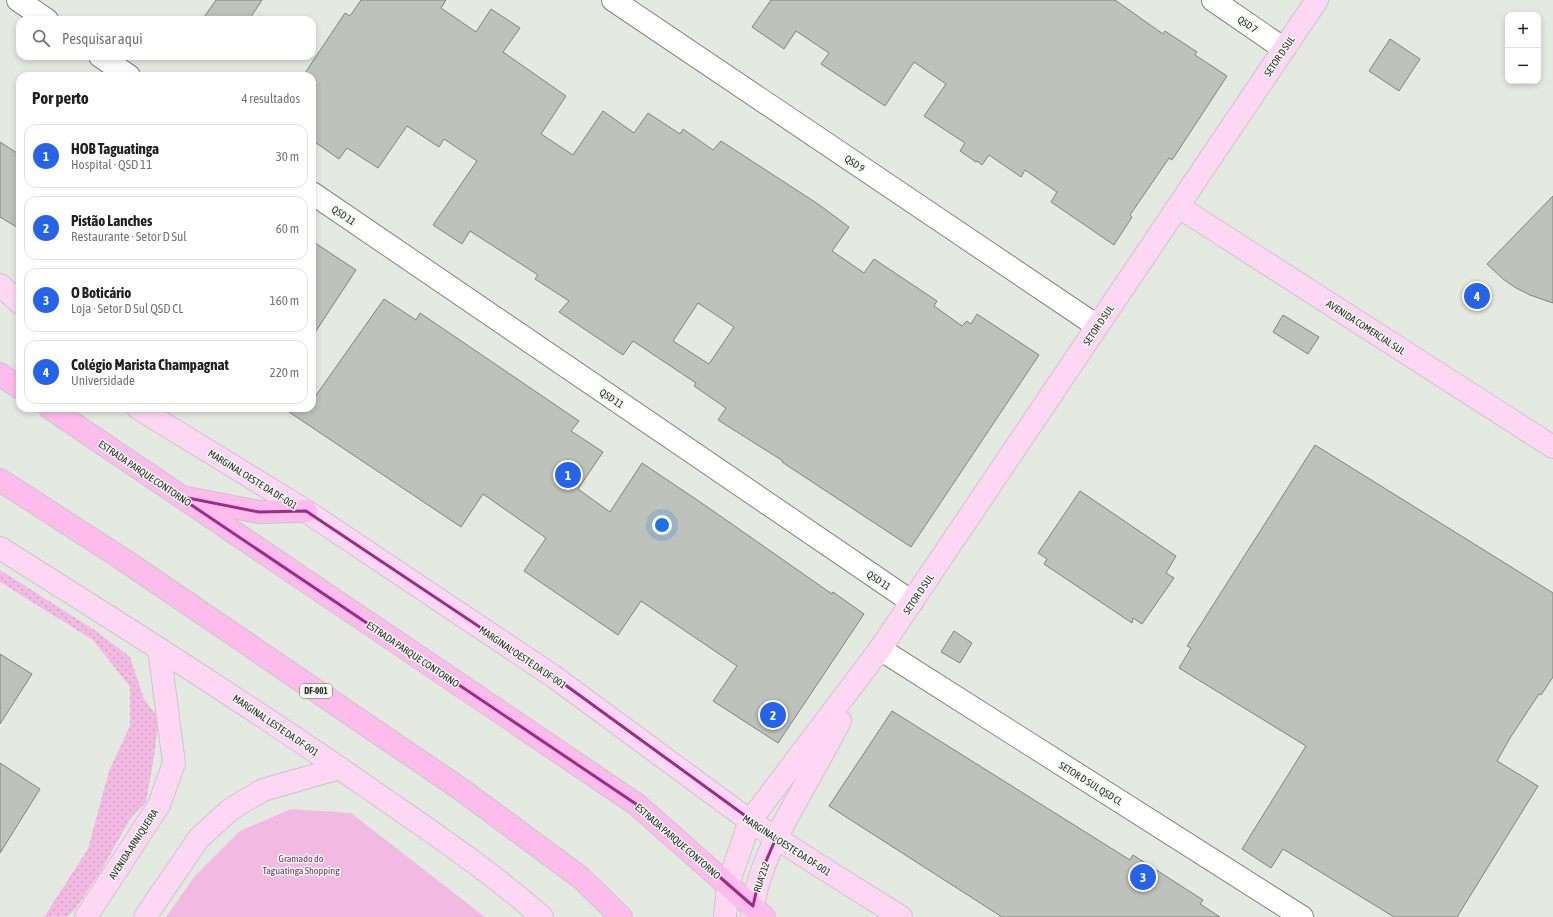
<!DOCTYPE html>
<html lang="pt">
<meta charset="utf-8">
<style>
:root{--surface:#fff;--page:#f6f6f6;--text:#202124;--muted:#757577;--line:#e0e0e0;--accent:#2563eb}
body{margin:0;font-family:"Asap Condensed",sans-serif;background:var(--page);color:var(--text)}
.controls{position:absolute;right:12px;top:12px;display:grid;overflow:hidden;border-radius:8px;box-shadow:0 2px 6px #0003}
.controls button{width:36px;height:36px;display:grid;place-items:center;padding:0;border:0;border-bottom:1px solid var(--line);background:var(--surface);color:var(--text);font:20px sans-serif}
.you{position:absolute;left:662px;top:525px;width:14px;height:14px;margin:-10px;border:3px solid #fff;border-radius:50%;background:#1a73e8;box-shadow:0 0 0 6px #1a73e833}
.badge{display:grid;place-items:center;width:26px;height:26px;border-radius:50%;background:var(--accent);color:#fff;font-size:13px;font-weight:700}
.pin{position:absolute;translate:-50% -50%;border:2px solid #fff;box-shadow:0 1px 4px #0006}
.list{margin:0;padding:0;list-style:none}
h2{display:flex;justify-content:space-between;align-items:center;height:52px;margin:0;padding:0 16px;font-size:17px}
h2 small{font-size:13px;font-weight:400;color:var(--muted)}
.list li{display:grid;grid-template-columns:26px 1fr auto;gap:12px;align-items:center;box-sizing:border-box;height:64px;margin:0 8px 8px;padding:0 8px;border:1px solid var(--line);border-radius:12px}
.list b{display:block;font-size:15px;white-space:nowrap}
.list p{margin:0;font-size:13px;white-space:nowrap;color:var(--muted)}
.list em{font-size:13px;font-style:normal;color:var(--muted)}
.icon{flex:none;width:22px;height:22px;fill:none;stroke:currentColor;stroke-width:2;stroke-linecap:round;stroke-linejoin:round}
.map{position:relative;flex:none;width:1553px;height:917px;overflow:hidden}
.search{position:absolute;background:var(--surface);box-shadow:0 2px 6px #0003;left:16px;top:16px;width:300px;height:44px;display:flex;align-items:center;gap:10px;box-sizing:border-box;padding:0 14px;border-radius:12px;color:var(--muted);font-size:15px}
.panel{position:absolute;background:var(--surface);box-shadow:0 2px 6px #0003;left:16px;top:72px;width:300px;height:340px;border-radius:12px}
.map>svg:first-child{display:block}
.grass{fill:url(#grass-dots)}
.park{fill:#f2bae2}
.building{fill:#bdc2ba;stroke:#7f847d;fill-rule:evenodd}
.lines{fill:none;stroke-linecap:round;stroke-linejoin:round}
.minor-casing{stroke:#828780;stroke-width:24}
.major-casing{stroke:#c7c8c7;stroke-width:24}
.highway-casing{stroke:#c7c8c7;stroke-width:24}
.minor{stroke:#fff;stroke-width:22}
.major{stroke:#fed7f4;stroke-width:22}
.highway{stroke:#febcec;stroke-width:22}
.marked{fill:none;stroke:#9e2b88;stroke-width:3;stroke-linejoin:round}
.labels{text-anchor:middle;stroke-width:3;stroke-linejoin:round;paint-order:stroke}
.shield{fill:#f2f7ef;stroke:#656863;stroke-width:1}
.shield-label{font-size:9px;font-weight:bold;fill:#282a27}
.street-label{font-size:10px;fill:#282a27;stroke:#f2f7ef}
.park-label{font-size:10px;fill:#7b326b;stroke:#f2f7ef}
</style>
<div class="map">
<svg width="1553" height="917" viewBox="0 0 1553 917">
<defs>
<pattern id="grass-dots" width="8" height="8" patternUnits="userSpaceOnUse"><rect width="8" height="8" fill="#f2bae2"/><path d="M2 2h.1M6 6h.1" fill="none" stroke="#d0a0c2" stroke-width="1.8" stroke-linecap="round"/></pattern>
</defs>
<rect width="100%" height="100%" fill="#e4eae2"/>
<path class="grass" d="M 0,570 L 96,631 L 130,657 L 144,699 L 159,719 L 154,757 L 146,802 L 130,819 L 101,871 L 74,911 L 66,917 L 44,917 L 88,849 L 109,771 L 130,726 L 130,687 L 93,640 L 0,582 Z"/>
<path class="park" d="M 291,809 L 351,813 L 485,917 L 166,917 L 194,877 L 240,831 Z"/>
<g class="building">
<path d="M 216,0 L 262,0 L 249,20 L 202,20 Z"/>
<path d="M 361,0 L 446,0 L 441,8 L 476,32 L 491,9 L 520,28 L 503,52 L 566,96 L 541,134 L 573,155 L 603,111 L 634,133 L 648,113 L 680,134 L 683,129 L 713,150 L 721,141 L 818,204 L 849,227 L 832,251 L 864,273 L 874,259 L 937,301 L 934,306 L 962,326 L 967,321 L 971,324 L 977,314 L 1039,355 L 911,547 L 782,462 L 783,461 L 718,420 L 726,408 L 694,386 L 696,383 L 633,341 L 623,355 L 559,312 L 569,301 L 535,279 L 538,275 L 515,260 L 470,231 L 462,244 L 433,225 L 477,161 L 444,139 L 439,147 L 407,126 L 378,168 L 347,148 L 339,159 L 312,140 L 312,76 L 303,76 L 345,13 L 350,16 ZM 698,303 L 734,327 L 709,364 L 673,341 Z"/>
<path d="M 771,0 L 1115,0 L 1163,34 L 1165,31 L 1197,52 L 1195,55 L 1227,76 L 1172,160 L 1169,158 L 1130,215 L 1132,217 L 1114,245 L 1051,202 L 1057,192 L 1025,170 L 1021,177 L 989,155 L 982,165 L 977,161 L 976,162 L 960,151 L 965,143 L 924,116 L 946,84 L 914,62 L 885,106 L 821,64 L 829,53 L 796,31 L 784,49 L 752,27 Z"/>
<path d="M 1390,39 L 1420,59 L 1399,91 L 1369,71 Z"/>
<path d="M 0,142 L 20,155 L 20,229 L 0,217 Z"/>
<path d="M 1553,196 L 1553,303 L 1530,295 L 1516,288 L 1503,279 L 1487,264 Z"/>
<path d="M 312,241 L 356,270 L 312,337 Z"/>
<path d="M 384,299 L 416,320 L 420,313 L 579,421 L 571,431 L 603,452 L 578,489 L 610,512 L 642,463 L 706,506 L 832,594 L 833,592 L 864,614 L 778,743 L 713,701 L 737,666 L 641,601 L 618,635 L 524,571 L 546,538 L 483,494 L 461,527 L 283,408 L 312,408 L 312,401 Z"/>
<path d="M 1283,315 L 1319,337 L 1308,354 L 1273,332 Z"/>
<path d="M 1315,445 L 1553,593 L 1553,677 L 1541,695 L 1539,694 L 1510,738 L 1497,761 L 1538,786 L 1457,917 L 1394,917 L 1283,849 L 1271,868 L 1242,849 L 1306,746 L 1179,668 L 1191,648 L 1187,646 Z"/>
<path d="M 1080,491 L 1176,556 L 1166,573 L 1174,578 L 1142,624 L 1133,618 L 1132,623 L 1044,564 L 1047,559 L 1038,553 Z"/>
<path d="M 954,631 L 972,643 L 960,663 L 941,652 Z"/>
<path d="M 0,654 L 32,674 L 0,724 Z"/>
<path d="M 892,711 L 1130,860 L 1133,855 L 1203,900 L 1200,904 L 1220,917 L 1002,917 L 829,806 Z"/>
<path d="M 0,763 L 40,789 L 0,853 Z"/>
</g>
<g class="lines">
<defs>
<g id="minor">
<path d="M 18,0 L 47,20"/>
<path d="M 613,0 L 1097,326"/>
<path d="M 1213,0 L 1284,49"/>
<path d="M 100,56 L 129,76"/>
<path d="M 312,193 L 912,602"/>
<path d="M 880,649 L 1302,917"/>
</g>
<g id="major">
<path d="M 1179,207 L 1553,447"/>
<path d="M 0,285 L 20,303"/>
<path d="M 138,408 L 306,511 L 553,676 L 750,821 L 818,865 L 901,917"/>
<path d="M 0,548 C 124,626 247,704 367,787 C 427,829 488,869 542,917"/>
<path d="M 86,917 L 159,805 L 174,763 L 159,649"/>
<path d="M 145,917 L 199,838 L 231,809 L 263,790 L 340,768"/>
<path d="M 725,917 L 728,884 L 750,821 L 880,649 L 1317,0"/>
<path d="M 752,917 C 755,873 778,833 799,796 C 813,771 827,746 840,721"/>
</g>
<g id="highway">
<path d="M 0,374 L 20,388"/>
<path d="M 50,408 L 636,804 L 764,917"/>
<path d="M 0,480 L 124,560 L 462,790 L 581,878 L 621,917"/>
<path d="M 187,498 L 259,512 L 306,511"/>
</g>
</defs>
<use href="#minor" class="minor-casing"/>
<use href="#major" class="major-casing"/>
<use href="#highway" class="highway-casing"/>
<use href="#minor" class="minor"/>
<use href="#major" class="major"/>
<use href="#highway" class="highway"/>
</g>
<path class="marked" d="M 178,496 L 259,512 L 306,511 L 553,676 L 776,838 L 760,875 L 753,906 L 636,804 Z"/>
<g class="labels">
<rect class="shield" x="300" y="684" width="32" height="14" rx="3"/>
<g class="shield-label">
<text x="316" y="694">DF-001</text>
</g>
<g class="street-label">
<text transform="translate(1248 24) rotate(34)" y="4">QSD 7</text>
<text transform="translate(1279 56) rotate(-56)" y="4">SETOR D SUL</text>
<text transform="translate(855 163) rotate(34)" y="4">QSD 9</text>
<text transform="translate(344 215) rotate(34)" y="4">QSD 11</text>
<text transform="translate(1098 325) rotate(-56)" y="4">SETOR D SUL</text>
<text transform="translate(1366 327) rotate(33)" y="4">AVENIDA COMERCIAL SUL</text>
<text transform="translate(612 398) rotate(34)" y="4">QSD 11</text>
<text transform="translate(145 473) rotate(34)" y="4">ESTRADA PARQUE CONTORNO</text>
<text transform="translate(253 479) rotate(32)" y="4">MARGINAL OESTE DA DF-001</text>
<text transform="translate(879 580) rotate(34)" y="4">QSD 11</text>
<text transform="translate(918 594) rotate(-56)" y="4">SETOR D SUL</text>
<text transform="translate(413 654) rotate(34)" y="4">ESTRADA PARQUE CONTORNO</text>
<text transform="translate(523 657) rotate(34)" y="4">MARGINAL OESTE DA DF-001</text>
<text transform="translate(276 725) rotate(34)" y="4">MARGINAL LESTE DA DF-001</text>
<text transform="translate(1091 783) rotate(32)" y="4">SETOR D SUL QSD CL</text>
<text transform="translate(678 841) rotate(41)" y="4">ESTRADA PARQUE CONTORNO</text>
<text transform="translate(133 844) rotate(-57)" y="4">AVENIDA ARNIQUEIRA</text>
<text transform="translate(787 845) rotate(33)" y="4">MARGINAL OESTE DA DF-001</text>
<text transform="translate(761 877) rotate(-72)" y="4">RUA 212</text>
</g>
<g class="park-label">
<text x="301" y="862">Gramado do<tspan x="301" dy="12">Taguatinga Shopping</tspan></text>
</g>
</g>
</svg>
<div class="controls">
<button>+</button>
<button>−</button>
</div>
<div class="you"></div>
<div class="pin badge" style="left:568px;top:475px">1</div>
<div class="pin badge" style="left:773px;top:715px">2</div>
<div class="pin badge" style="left:1143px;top:877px">3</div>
<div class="pin badge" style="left:1477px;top:296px">4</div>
<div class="search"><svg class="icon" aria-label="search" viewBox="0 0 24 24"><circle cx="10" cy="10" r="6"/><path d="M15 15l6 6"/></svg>Pesquisar aqui</div>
<section class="panel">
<h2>Por perto<small>4 resultados</small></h2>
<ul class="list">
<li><span class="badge">1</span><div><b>HOB Taguatinga</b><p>Hospital · QSD 11</p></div><em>30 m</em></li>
<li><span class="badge">2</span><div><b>Pistão Lanches</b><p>Restaurante · Setor D Sul</p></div><em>60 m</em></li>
<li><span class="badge">3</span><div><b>O Boticário</b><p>Loja · Setor D Sul QSD CL</p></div><em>160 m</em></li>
<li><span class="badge">4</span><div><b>Colégio Marista Champagnat</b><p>Universidade</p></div><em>220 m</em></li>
</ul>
</section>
</div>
